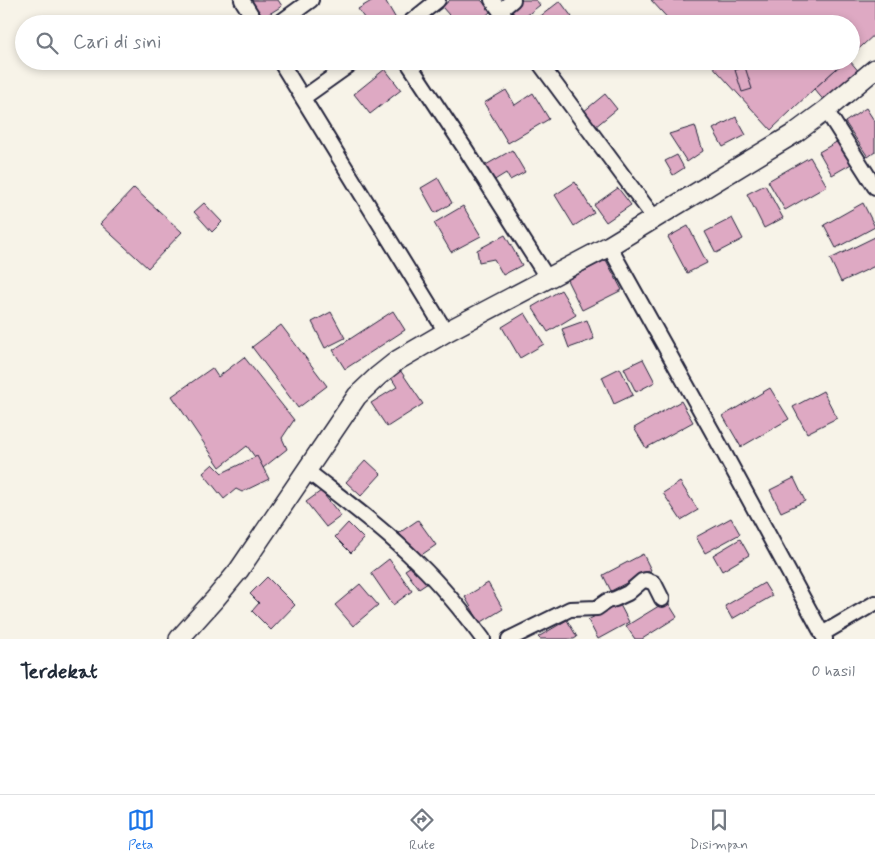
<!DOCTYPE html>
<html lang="id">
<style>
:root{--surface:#fff;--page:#f6f6f7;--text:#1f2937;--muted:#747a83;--line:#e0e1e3;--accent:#1a73e8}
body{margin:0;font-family:Mynerve,sans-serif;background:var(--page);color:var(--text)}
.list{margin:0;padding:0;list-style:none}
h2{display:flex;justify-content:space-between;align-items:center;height:65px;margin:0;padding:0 20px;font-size:21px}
h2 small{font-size:16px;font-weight:400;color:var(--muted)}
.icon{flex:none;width:28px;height:28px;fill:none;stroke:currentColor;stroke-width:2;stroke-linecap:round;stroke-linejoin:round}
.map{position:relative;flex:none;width:875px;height:639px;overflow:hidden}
.search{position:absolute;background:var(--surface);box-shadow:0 2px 8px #0003;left:15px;right:15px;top:15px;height:55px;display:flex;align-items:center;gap:12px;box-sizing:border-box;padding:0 18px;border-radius:28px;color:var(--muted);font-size:19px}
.sheet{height:155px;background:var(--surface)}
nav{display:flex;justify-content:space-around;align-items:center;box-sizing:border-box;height:70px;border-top:1px solid var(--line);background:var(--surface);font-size:14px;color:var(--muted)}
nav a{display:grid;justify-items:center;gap:2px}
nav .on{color:var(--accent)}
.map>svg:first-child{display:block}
.building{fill:#dea9c3;stroke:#22223b}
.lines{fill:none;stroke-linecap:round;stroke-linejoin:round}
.street-casing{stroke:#22223b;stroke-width:18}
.secondary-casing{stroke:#22223b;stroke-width:22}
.street{stroke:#f7f3e8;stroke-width:14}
.secondary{stroke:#f7f3e8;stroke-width:19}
</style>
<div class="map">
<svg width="875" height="639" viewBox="0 0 875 639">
<rect width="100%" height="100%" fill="#f7f3e8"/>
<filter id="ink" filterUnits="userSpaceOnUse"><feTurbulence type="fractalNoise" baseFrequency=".02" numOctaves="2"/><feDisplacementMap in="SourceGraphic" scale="10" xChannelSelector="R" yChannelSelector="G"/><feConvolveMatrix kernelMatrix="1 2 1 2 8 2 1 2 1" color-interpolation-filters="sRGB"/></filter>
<g filter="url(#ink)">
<g class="building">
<path d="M 249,0 L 278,0 L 282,6 L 261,19 Z"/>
<path d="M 373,0 L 385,0 L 399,24 L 368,24 L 358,9 Z"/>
<path d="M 450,0 L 481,0 L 491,11 L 477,24 L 457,24 L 442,7 Z"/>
<path d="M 521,0 L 536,0 L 540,5 L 520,21 L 510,9 Z"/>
<path d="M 651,0 L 875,0 L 875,34 L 851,56 L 851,24 L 673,24 Z"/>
<path d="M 560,1 L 572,17 L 563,24 L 535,24 L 533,22 Z"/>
<path d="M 708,61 L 845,61 L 814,89 L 771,130 Z"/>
<path d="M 845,61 L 850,61 L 860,73 L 826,103 L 814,89 Z"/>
<path d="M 745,67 L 752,89 L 742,92 L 735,70 Z"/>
<path d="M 385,69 L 401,90 L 370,114 L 354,94 Z"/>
<path d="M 506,90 L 515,105 L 533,93 L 549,119 L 508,143 L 484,103 Z"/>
<path d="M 605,94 L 617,109 L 595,127 L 583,112 Z"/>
<path d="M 866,108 L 875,122 L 875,152 L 868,157 L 845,122 Z"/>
<path d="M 736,117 L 746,135 L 723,147 L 713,129 Z"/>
<path d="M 695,126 L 703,151 L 687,162 L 669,134 Z"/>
<path d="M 840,140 L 853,163 L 832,175 L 819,152 Z"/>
<path d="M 512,150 L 525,172 L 510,180 L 506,173 L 493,181 L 484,166 Z"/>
<path d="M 677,155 L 684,168 L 673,175 L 665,161 Z"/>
<path d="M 810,157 L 827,186 L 785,210 L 768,181 Z"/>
<path d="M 438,178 L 452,203 L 435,213 L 421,188 Z"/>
<path d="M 575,182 L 594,213 L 574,226 L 555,195 Z"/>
<path d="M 765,185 L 783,218 L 764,228 L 747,194 Z"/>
<path d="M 134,188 L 182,232 L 148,268 L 100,224 Z"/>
<path d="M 618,188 L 631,205 L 606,222 L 594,205 Z"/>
<path d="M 204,203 L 222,222 L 212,232 L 194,212 Z"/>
<path d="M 863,203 L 875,227 L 836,248 L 824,225 Z"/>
<path d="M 463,206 L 481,236 L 451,252 L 434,223 Z"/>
<path d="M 732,218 L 743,239 L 716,253 L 705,232 Z"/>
<path d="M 688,226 L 707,263 L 687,273 L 668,237 Z"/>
<path d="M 505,235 L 522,265 L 503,275 L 494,259 L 479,262 L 477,250 Z"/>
<path d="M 875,237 L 875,266 L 841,282 L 830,259 Z"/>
<path d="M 606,260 L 622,290 L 582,310 L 567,280 Z"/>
<path d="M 561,290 L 576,315 L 548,332 L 532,307 Z"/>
<path d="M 393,311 L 405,330 L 345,369 L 333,350 Z"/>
<path d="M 331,312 L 345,338 L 325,348 L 312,322 Z"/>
<path d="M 525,313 L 544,344 L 520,358 L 502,327 Z"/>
<path d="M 587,320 L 594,339 L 569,348 L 562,329 Z"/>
<path d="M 281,325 L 327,386 L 298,408 L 252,347 Z"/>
<path d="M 244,357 L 294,420 L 282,438 L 287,449 L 263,468 L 247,446 L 220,467 L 172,396 L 212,368 L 218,377 Z"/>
<path d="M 643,359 L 655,382 L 636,392 L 624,368 Z"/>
<path d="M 620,368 L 633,395 L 614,404 L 602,377 Z"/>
<path d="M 400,370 L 423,404 L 387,427 L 371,403 L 397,387 L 390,376 Z"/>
<path d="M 770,388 L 789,419 L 741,447 L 723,416 Z"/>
<path d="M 823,391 L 837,418 L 807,433 L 793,407 Z"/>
<path d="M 681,401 L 693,422 L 646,448 L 634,428 Z"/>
<path d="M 257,456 L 269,479 L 242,492 L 236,489 L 224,499 L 203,473 L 213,464 L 222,473 Z"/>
<path d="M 366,460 L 381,474 L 361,496 L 346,482 Z"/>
<path d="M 794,478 L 805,501 L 781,512 L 770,490 Z"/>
<path d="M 680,482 L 698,510 L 681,520 L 663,493 Z"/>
<path d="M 321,491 L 341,516 L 326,527 L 306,502 Z"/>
<path d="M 731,518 L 740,534 L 705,553 L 696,537 Z"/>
<path d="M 418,520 L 436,545 L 417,558 L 399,533 Z"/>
<path d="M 348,523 L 364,539 L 351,553 L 335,537 Z"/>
<path d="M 740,539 L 749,555 L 722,571 L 713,555 Z"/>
<path d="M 643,554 L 651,570 L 611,591 L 603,575 Z"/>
<path d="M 389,559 L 412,591 L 393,605 L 371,573 Z"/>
<path d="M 416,563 L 434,579 L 419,589 L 405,570 Z"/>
<path d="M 267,577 L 295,605 L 271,630 L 252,611 L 259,603 L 250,594 Z"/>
<path d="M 488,583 L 503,609 L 480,623 L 465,597 Z"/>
<path d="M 764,583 L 772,596 L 732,619 L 725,606 Z"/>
<path d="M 360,584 L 378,605 L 353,626 L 335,605 Z"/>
<path d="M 667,601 L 677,617 L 642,639 L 635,639 L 626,626 Z"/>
<path d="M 619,603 L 629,622 L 598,639 L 588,620 Z"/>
<path d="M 567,620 L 577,637 L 574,639 L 540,639 L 538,637 Z"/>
</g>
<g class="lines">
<defs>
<g id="street">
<path d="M 242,0 L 257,24"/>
<path d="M 492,0 L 510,24"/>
<path d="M 500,11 L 513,0"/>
<path d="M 278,24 L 311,0"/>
<path d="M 408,24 L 438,0"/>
<path d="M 280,61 L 446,332"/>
<path d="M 407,61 L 466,150 L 548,279"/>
<path d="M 538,61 L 655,219"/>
<path d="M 303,98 L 355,61"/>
<path d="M 826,110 L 875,187"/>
<path d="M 609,246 L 717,440 L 825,639"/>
<path d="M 306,470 C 344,500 384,529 418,563 C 442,586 463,612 483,639"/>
<path d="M 822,634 L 875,603"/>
<path d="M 509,639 L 570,609 L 597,608 L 607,601 L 615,599 L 628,593 L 642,581 L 646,580 L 654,583 L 662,599"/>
</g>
<path id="secondary" d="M 179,639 L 215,599 L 239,570 L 357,396 L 378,376 L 398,360 L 446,332 L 609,246 L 795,133 L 826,110 L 875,69"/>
</defs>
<use href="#street" class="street-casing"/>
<use href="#secondary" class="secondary-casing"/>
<use href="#street" class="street"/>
<use href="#secondary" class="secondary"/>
</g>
</g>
</svg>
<div class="search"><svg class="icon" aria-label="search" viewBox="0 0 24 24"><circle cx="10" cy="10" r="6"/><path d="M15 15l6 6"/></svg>Cari di sini</div>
</div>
<section class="sheet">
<h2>Terdekat<small>0 hasil</small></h2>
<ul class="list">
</ul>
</section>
<nav>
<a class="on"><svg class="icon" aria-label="map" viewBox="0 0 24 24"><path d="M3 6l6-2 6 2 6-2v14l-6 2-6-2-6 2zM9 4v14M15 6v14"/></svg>Peta</a>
<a><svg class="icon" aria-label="directions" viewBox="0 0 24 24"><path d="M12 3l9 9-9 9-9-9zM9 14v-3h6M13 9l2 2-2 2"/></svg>Rute</a>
<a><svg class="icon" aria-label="saved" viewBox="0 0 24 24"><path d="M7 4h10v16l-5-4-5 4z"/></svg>Disimpan</a>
</nav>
